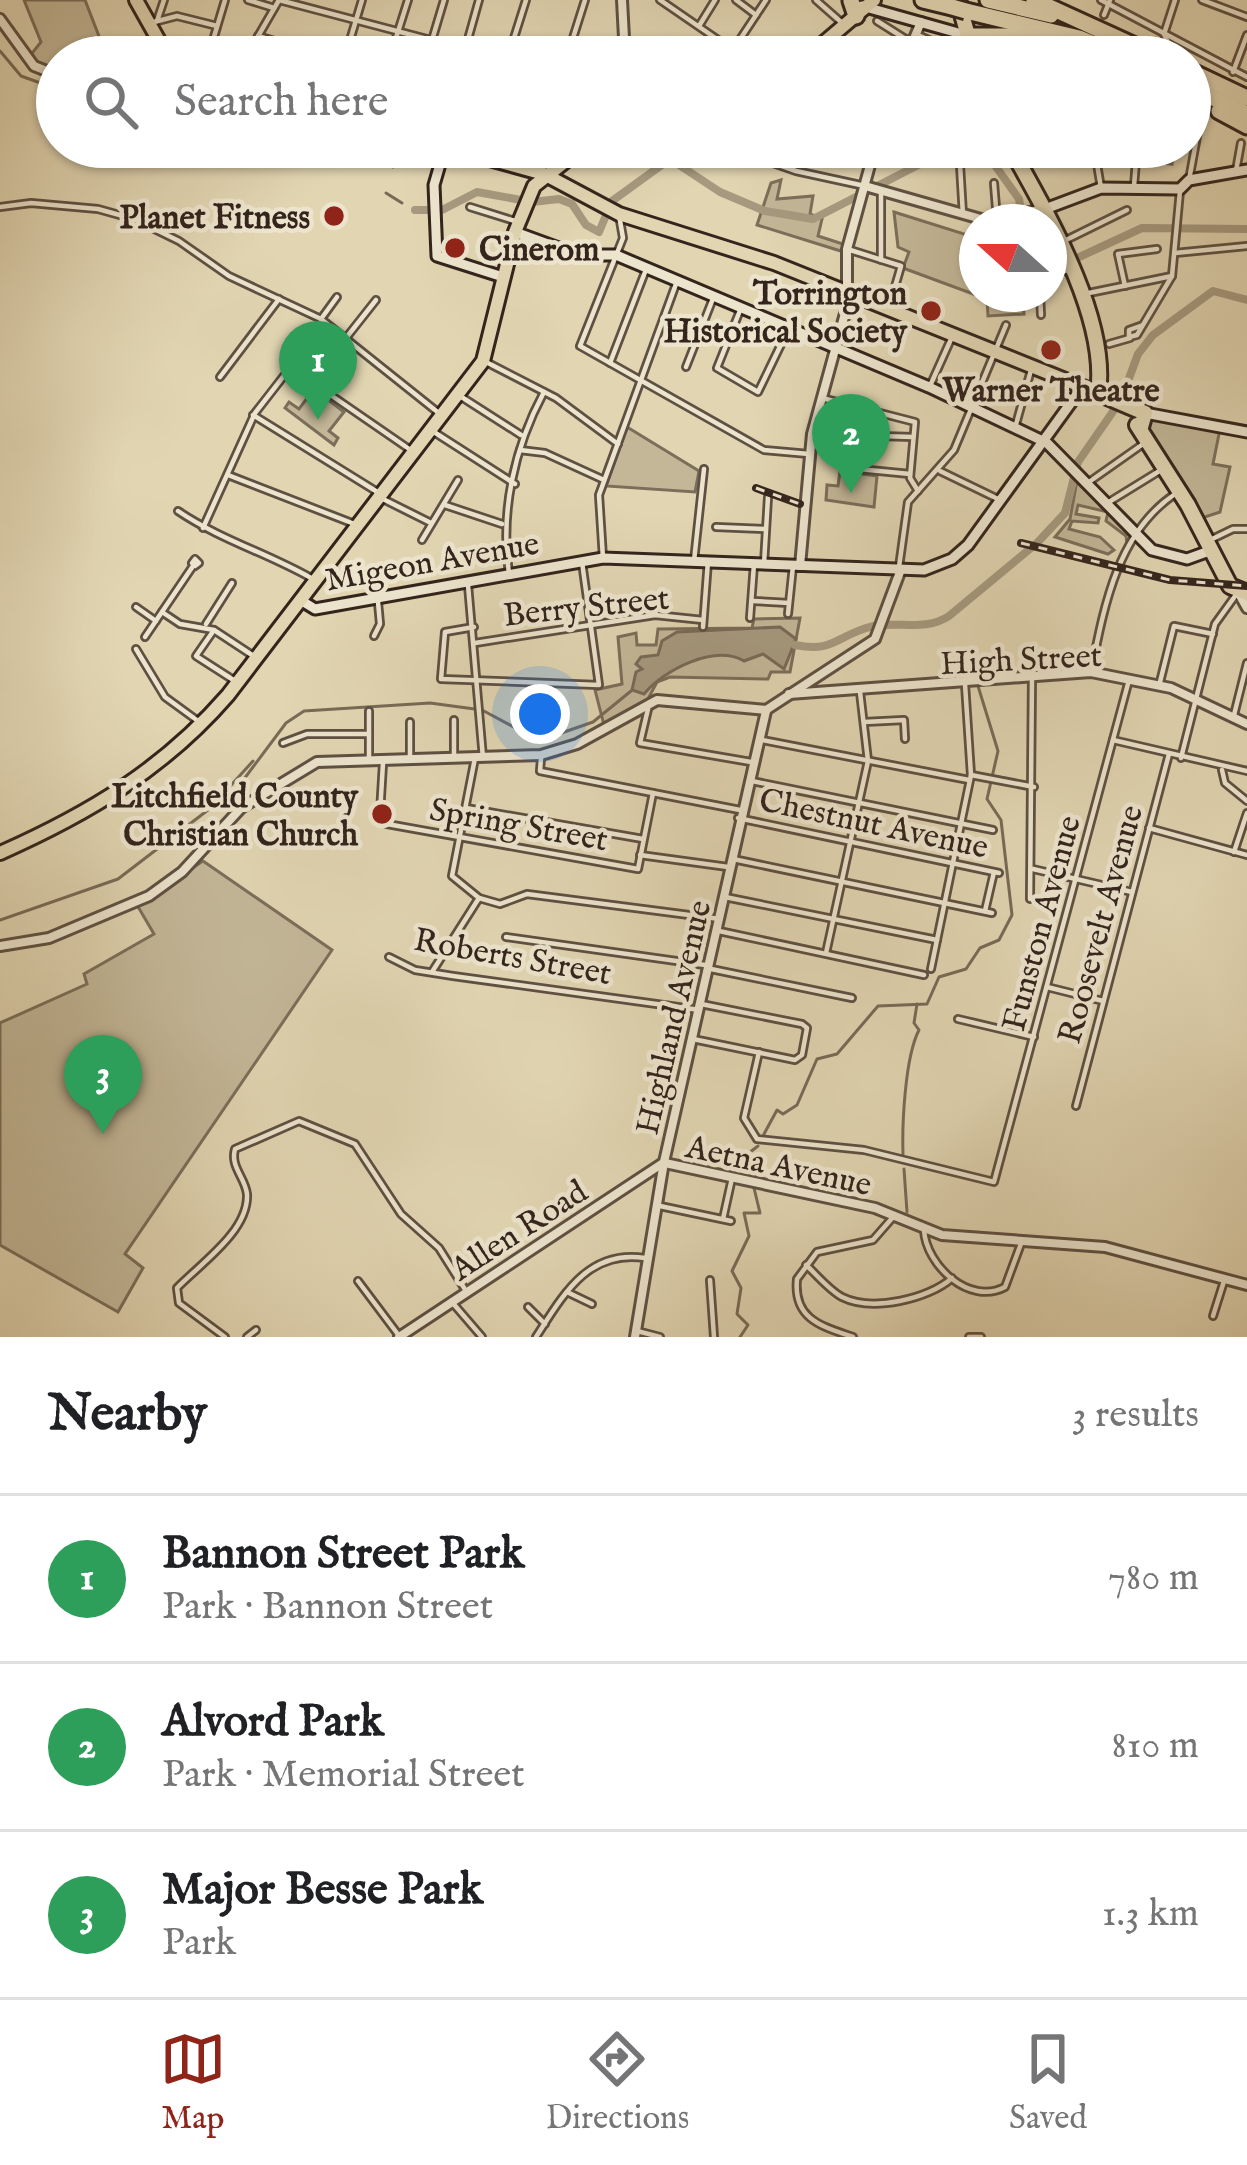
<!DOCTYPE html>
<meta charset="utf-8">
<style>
:root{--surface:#fff;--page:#f6f6f6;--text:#202124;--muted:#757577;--line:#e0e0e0;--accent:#8f2418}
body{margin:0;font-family:"IM FELL English",serif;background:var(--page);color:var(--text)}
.compass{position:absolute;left:959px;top:204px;width:108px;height:108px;border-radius:50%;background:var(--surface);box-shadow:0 3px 9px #0004;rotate:291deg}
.you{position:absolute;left:540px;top:714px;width:42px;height:42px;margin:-30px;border:9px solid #fff;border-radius:50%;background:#1a73e8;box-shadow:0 0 0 18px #1a73e833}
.badge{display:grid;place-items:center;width:78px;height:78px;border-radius:50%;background:var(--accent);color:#fff;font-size:39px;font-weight:700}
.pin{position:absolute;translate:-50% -99px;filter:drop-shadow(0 3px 6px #0008)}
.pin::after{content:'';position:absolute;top:63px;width:42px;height:36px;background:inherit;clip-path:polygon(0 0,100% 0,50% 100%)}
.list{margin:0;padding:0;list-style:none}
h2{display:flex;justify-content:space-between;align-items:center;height:156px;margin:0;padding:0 48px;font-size:51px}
h2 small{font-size:39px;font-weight:400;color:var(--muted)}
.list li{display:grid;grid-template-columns:78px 1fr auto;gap:36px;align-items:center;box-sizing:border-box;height:168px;padding:0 48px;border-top:3px solid var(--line)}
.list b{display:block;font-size:45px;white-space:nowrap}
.list p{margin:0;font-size:39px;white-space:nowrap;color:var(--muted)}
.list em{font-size:39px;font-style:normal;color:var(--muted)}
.icon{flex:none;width:66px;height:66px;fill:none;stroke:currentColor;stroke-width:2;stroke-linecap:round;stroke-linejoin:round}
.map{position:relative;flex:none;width:1247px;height:1337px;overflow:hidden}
.search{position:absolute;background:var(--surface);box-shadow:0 3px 9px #0004;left:36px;right:36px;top:36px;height:132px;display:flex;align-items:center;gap:30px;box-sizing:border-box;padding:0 42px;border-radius:66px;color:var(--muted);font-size:45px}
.sheet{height:660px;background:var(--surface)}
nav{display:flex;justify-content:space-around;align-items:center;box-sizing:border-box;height:168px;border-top:3px solid var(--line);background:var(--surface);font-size:33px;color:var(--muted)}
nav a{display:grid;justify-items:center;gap:6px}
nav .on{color:var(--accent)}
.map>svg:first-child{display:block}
.green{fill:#c3b798;stroke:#7b6e5a;stroke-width:3}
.water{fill:#a6997f;stroke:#786a57;stroke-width:3}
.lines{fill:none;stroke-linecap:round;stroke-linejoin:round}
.stream{stroke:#786a57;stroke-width:3}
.river{stroke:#a6997f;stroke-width:8}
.minor-casing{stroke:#5e5042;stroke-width:10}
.tertiary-casing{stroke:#5e5042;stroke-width:14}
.secondary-casing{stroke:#33241c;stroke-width:15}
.primary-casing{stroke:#33241c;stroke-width:18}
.trunk-casing{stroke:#33241c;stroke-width:20}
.motorway-casing{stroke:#33241c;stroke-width:21}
.minor{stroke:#ece4cd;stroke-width:4.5}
.tertiary{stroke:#ece4cd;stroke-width:8}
.secondary{stroke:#ece4cd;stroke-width:9}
.primary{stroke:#e1d5b2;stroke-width:12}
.trunk{stroke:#e1d5b2;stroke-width:14}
.motorway{stroke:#e1d5b2;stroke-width:15}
.rail-casing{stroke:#33241c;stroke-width:8}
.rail{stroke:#ece4cd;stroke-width:3;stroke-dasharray:9;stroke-linecap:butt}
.motorway-bridge-casing{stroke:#33241c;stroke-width:21;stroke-linecap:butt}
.motorway-bridge{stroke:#e1d5b2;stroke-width:15}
.poi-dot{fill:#8f2418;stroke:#ece4cd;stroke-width:4.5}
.labels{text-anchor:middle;stroke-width:9;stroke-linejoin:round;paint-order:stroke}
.poi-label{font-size:33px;font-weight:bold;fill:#33241c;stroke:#ece4cd;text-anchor:end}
.street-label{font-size:33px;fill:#33241c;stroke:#ece4cd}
</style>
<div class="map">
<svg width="1247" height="1337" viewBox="0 0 1247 1337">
<rect width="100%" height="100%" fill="#e1d5b2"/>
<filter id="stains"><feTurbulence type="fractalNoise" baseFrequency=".00167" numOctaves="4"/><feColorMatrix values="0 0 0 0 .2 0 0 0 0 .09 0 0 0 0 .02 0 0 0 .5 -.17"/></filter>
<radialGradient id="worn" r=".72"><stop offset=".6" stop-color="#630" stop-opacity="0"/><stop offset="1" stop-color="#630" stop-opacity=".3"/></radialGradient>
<g class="green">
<path d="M 24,0 L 85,0 L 107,57 L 57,57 L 57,72 L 29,57 L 41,42 Z"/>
<path d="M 1103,147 L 1174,147 L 1172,164 L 1101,157 Z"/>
<path d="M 781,180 L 777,199 L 813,196 L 810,214 L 822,219 L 818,236 L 846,245 L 844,252 L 757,225 L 771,183 Z"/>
<path d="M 894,212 L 977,238 L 977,294 L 1023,294 L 1024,314 L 988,316 L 987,299 L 903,268 L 909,252 L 898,247 Z"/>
<path d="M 314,389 L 344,412 L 329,431 L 338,438 L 334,445 L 285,408 L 289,402 L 299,409 Z"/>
<path d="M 1147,419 L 1220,429 L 1213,464 L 1230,467 L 1220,512 L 1199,519 L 1144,425 Z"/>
<path d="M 627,427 L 699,471 L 695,492 L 606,486 Z"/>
<path d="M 840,471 L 877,476 L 874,507 L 826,500 L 827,485 L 838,486 Z"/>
<path d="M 1078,475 L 1132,533 L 1127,544 L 1126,536 L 1106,521 L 1108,512 L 1078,505 L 1076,514 L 1099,518 L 1098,523 L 1072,521 L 1069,529 L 1100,537 L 1114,550 L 1108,554 L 1055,537 L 1070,519 Z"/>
<path d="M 800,618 L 790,672 L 771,672 L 768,679 L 670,677 L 657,682 L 648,699 L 604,725 L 595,690 L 622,684 L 618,637 L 636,633 L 637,645 L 656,645 L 658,629 L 752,628 L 754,619 Z"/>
<path d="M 203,861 L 332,950 L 125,1254 L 143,1268 L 118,1312 L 0,1245 L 0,1023 L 87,984 L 84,974 L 154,934 L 137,905 Z"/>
</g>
<path class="water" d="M 780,627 L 796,639 L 784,669 L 763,654 L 744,661 C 714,644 664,670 644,694 L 632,690 L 636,672 L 642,669 L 636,664 L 641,657 L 658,655 L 662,641 L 677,632 Z"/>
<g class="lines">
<g class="stream">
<path d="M 0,51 L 21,76 L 57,89"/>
<path d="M 294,147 L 299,157 L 311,160 L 388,150 L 395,157 L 393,167"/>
<path d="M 386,193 L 402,203"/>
<path d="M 224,793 L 253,761"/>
<path d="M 0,920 L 118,879 L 238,787 L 286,723 L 304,711 L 430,703 L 482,710 L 521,731 L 550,737 L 593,722 L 631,691"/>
<path d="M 764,1134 L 777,1110 L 783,1114 L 797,1105 L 817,1059 L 837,1054 L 878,1006 L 927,1004 L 939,977 L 966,969 L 980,948 L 999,940 L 1012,915 L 1001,820 L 987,799 L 998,751 L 978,686"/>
<path d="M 903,1154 C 902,1124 905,1057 919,1030 L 914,1023 L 917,1004"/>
<path d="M 904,1169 L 907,1212"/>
<path d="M 749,1171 L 745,1156 L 758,1146"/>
<path d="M 740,1337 L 748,1325 L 737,1314 L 741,1288 L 732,1271 L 749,1236 L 744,1213 L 760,1213 L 754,1188"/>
</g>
<g class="river">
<path d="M 415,210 L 442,210 L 477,192 L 532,202 L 559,199 L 572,204 L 586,225 L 599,232 L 612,201 L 670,159 L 720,192 L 765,211 L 813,219 L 924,162 L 984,150 L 1019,199 L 1023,222"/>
<path d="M 1049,271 L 1142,228 L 1247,229"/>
<path d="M 795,645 C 832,652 833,639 866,628 C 892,619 924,633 949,616 L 1037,543 L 1065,513 L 1078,462 L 1121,400 L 1138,354 L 1153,335 L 1213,291 L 1247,300"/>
</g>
<defs>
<g id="minor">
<path d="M 248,0 L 274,8"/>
<path d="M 660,0 L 743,57"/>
<path d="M 736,0 L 756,15"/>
<path d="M 816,0 L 841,22"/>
<path d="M 1101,0 L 1247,77"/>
<path d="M 1175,0 L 1164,34 L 1175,57"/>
<path d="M 1202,0 L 1247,17"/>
<path d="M 1104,15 L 1110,0"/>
<path d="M 157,21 L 164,0"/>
<path d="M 877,21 L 912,43"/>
<path d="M 154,22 L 177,16 L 217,26"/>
<path d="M 699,26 L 715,0"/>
<path d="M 918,35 L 938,44 L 945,57"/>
<path d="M 258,36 L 327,57"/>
<path d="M 1028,46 L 1031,57"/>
<path d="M 733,50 L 766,0"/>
<path d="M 208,57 L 225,0"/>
<path d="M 246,57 L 279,0 L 465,49"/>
<path d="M 345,57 L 362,0"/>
<path d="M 390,57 L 408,0"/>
<path d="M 427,57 L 444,0"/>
<path d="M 463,57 L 479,0"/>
<path d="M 508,57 L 526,0"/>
<path d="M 567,57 L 585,0"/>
<path d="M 1233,72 L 1247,35"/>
<path d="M 727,147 L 796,171 L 865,186"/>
<path d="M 809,147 L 873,155"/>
<path d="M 1088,147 L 1096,158 L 1101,188"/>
<path d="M 533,161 L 538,147"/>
<path d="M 960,165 L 963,215"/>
<path d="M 1236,171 L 1241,143"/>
<path d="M 1189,180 L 1200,120 L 1197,103"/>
<path d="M 994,183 L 997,220"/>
<path d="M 1134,186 L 1136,161"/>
<path d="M 881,194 L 881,260"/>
<path d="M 0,207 L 31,203 L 98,209 L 134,219 L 179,241 L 229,276 L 321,319 L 440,414"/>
<path d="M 470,207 L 518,222"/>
<path d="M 619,215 L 623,238 L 580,346 L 764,450 L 809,454"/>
<path d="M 1062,242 L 1127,210"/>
<path d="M 847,249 L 901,266 L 890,304"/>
<path d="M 1175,253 L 1247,246"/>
<path d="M 1049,275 L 1072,269"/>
<path d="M 1125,286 L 1118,254 L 1157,249"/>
<path d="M 1040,294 L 1041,315"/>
<path d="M 1084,294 L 1172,276"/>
<path d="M 741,308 L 717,368 L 758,392 L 789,328"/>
<path d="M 321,319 L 337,297"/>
<path d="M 1143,325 L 1129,330 L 1129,337 L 1137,335 L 1172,276 L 1180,191"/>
<path d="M 346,338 L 376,300"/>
<path d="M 1109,344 L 1130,338"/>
<path d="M 486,362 L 556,398 L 618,444"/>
<path d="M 610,363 L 647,267"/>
<path d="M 290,367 L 412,451"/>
<path d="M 686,367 L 714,296"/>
<path d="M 220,377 L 279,299"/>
<path d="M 930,386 L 952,337"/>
<path d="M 460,396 L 521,435"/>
<path d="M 822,398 L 915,422 L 910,478 L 918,491"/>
<path d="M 253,415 L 379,493"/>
<path d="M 1015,428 L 1031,370"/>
<path d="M 434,432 L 515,484"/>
<path d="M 812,434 L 913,437"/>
<path d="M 520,450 L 545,453 L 604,480"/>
<path d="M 859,469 L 910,474"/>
<path d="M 940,471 L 1000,500"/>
<path d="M 228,475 L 357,525"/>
<path d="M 1089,482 L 1143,444"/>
<path d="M 383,499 L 431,523"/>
<path d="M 1109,502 L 1161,470"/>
<path d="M 445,505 L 502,524"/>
<path d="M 178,511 C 221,540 267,553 311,578"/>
<path d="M 716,527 L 766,529"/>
<path d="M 203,528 L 255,413 L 325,323"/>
<path d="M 422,540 L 458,480"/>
<path d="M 1208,541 L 1233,529 L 1247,529"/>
<path d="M 603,558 L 599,495 L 676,284"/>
<path d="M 195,559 L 199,563 L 195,566 L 192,563 Z"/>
<path d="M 694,561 L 704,469"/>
<path d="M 764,564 L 768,497"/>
<path d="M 899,567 L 908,502 L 954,450 L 1006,325"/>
<path d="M 509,574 C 500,512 514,448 544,392"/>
<path d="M 468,585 L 483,758"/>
<path d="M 753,601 L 789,603"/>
<path d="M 136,607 L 156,621"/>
<path d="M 162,612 L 180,624 L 214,630 L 252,655"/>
<path d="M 788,614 L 793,566"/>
<path d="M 750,618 L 754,564"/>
<path d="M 206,624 L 232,583"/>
<path d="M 474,627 L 445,632 L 441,679 L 599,685 L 582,562"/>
<path d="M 703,627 L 708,561"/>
<path d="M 214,630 L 196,656 L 235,681"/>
<path d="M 374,636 L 380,624 L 378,602"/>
<path d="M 145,637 L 193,566"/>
<path d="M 475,643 L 655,615 L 703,620"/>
<path d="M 136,649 L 165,697 L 198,721"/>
<path d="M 1091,672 C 1104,607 1117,533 1175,494"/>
<path d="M 1159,686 L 1174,626 L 1213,634"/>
<path d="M 648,709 L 640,743 L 751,762"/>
<path d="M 1233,719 L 1247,663"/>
<path d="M 454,720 L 454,759"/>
<path d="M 864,722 L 904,720 L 905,739"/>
<path d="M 762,740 L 969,780"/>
<path d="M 1113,740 L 1247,771"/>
<path d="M 283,743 L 307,734 L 369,734"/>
<path d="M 475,758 L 452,876 L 479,898 L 500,904 L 527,894 L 720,919"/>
<path d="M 541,758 L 540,771 L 740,810"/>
<path d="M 1181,758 L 1215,624 L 1238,592"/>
<path d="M 369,760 L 369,711"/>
<path d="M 410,760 L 410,722"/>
<path d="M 383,763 L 380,813 L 387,824 L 638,869 L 653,793"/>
<path d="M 1222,770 L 1225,783 L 1247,801"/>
<path d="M 971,775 L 1034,787"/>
<path d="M 752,781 L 993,830"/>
<path d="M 466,808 L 643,839"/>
<path d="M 738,818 L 999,873"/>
<path d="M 1149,828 L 1247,855"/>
<path d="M 1234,852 L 1247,813"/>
<path d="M 640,855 L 728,867"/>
<path d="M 733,859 L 992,913"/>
<path d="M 1033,869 L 1132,892"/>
<path d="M 725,897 L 937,940"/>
<path d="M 1030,899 L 1032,677"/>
<path d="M 985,911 L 994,872"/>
<path d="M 719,931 L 924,975"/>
<path d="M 506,937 L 705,965"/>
<path d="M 826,953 L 868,761 L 860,692"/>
<path d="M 389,957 L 415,970 L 453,976 L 700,1010"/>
<path d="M 711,969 L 852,998"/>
<path d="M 931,969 L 971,775 L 965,684"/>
<path d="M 432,972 L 479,898"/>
<path d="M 1047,987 L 1103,1001"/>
<path d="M 958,1019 L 1034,1037"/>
<path d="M 693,1039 L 795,1060 L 802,1055 L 807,1028 L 802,1024 L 701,1004"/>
<path d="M 759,1052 L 744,1118 L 757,1139 L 864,1150 L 994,1182 L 1129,680"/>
<path d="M 1076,1106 L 1169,754"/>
<path d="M 660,1206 L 731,1221"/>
<path d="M 723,1219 L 732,1178"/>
<path d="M 924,1230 C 926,1265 969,1306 1005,1287 L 1022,1241"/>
<path d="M 806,1265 C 817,1275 829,1290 842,1297 C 872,1312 929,1299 952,1278"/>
<path d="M 710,1280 L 714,1337"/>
<path d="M 358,1281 L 400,1337"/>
<path d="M 567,1292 L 592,1304"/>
<path d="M 451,1301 L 482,1337"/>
<path d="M 528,1307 L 545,1324"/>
<path d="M 1213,1316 L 1225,1278"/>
<path d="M 637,1331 L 660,1337"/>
<path d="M 225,1337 L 179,1303 L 177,1288 C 200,1264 249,1231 247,1194 C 245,1177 230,1167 235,1149 L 299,1121 L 355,1144 L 401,1214 L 439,1248 L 466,1291"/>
<path d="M 247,1337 L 256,1330"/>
<path d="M 536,1337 C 563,1295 588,1249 645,1258"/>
<path d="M 853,1337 C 821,1326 793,1319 797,1279 L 817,1252 L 873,1240 L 894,1216"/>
<path d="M 969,1337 L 981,1337"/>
</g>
<g id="tertiary">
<path d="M 622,0 L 625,57"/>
<path d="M 0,19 L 34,66 L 57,75"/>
<path d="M 906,57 L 921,22"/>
<path d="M 865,186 L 988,221 L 1043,209"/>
<path d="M 800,566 L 812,434 L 847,306 L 847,249 L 875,147"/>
<path d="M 1238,592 L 1247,608"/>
<path d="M 789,694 L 1091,672 L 1171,688 L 1247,724"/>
<path d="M 766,710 L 875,639 L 900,572"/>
<path d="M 0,946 L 49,938 L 149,896 L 182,872 L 241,808 L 317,762 L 541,755 L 577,744 L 657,700 L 766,710"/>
<path d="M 665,1163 L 875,1208 L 942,1235 L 1105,1247 L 1247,1285"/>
<path d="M 399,1337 L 663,1163"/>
<path d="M 635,1337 L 664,1162 L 766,711"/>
</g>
<g id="secondary">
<path d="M 862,6 L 969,36"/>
<path d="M 445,147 L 434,185 L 437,256 L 503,277"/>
<path d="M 1045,209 L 1101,188 L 1180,189 L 1189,180 L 1247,170"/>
<path d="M 515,232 L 578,255 L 616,255 L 929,387 L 1047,443 L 1152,550 L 1187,559 L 1212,550"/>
<path d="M 1145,413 L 1247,432"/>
<path d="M 302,601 L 315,609 L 603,558 L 924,570 L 952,559 L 968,545 L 1083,386"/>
</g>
<g id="primary">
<path d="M 136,0 L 168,57"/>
<path d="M 807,57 L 874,0"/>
<path d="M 446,147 L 544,174 L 619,214 L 774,263 L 1098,393"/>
<path d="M 0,853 C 88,814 164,769 228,695 L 483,361 L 515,232 L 534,186 L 567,160 L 604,147"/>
</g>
<g id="trunk">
<path d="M 958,0 L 974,57"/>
<path d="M 1010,147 C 1046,212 1109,318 1098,393 L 1145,413 L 1141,427"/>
<path d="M 1137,425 L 1188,505 L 1230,586 L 1247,593"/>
</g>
<g id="motorway">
<path d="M 923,0 L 952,7"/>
<path d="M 988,0 L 1051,15"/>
<path d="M 1034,0 L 1159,57"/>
<path d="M 851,1 L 856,16"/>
<path d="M 966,11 L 1079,38 L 1125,57"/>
<path d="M 969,36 L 1044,36"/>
<path d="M 1190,71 L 1247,98"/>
<path d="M 1190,87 L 1247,114"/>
<path d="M 1219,111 L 1247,126"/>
</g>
</defs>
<use href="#minor" class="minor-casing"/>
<use href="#tertiary" class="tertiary-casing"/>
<use href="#secondary" class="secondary-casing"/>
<use href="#primary" class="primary-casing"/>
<use href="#trunk" class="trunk-casing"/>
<use href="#motorway" class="motorway-casing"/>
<use href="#minor" class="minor"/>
<use href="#tertiary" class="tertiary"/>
<use href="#secondary" class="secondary"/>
<use href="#primary" class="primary"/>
<use href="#trunk" class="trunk"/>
<use href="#motorway" class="motorway"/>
<defs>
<g id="rail">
<path d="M 756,488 L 800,504"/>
<path d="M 1021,543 L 1170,580 L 1247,586"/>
</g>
</defs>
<use href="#rail" class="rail-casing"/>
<use href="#rail" class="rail"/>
<defs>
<g id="motorway-bridge">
<path d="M 952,7 L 966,11"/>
<path d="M 1190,92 L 1201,100"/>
</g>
</defs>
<use href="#motorway-bridge" class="motorway-bridge-casing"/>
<use href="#motorway-bridge" class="motorway-bridge"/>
</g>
<g class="poi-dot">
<circle cx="334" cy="216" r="12"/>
<circle cx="455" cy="248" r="12"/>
<circle cx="931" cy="311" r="12"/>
<circle cx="1051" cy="350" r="12"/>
<circle cx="382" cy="814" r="12"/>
</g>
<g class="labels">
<g class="poi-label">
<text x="310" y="228">Planet Fitness</text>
<text x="479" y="260" text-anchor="start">Cinerom</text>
<text x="907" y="304">Torrington<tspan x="907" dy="38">Historical Society</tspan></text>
<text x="1051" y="401" text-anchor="middle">Warner Theatre</text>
<text x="358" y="807">Litchfield County<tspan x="358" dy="38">Christian Church</tspan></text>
</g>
<g class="street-label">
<text transform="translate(432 560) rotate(-10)" y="12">Migeon Avenue</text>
<text transform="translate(586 605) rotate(-6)" y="12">Berry Street</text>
<text transform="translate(1021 658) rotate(-3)" y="12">High Street</text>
<text transform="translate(874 822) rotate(12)" y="12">Chestnut Avenue</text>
<text transform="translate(519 823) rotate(10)" y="12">Spring Street</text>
<text transform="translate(1040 923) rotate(-75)" y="12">Funston Avenue</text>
<text transform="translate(1099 924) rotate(-75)" y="12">Roosevelt Avenue</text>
<text transform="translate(513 955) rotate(10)" y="12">Roberts Street</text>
<text transform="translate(672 1017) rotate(-77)" y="12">Highland Avenue</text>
<text transform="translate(779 1164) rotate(12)" y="12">Aetna Avenue</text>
<text transform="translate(518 1229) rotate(-33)" y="12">Allen Road</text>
</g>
</g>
<rect width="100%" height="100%" filter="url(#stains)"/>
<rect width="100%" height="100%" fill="url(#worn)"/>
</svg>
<svg class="compass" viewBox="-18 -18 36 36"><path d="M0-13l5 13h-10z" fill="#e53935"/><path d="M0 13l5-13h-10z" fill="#757577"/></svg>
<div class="you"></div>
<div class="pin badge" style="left:318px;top:420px;background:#2e9e5b">1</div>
<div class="pin badge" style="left:851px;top:493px;background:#2e9e5b">2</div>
<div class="pin badge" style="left:103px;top:1134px;background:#2e9e5b">3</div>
<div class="search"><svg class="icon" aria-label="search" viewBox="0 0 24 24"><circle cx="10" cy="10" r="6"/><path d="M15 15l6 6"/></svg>Search here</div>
</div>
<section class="sheet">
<h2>Nearby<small>3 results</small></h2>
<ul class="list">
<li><span class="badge" style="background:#2e9e5b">1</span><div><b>Bannon Street Park</b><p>Park · Bannon Street</p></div><em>780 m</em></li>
<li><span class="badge" style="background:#2e9e5b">2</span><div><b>Alvord Park</b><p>Park · Memorial Street</p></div><em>810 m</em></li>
<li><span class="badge" style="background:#2e9e5b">3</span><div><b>Major Besse Park</b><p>Park</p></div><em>1.3 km</em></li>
</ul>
</section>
<nav>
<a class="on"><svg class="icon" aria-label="map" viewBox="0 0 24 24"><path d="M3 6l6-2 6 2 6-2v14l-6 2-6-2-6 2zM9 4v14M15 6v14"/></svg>Map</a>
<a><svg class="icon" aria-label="directions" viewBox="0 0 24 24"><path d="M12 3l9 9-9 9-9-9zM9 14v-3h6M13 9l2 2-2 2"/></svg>Directions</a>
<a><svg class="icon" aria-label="saved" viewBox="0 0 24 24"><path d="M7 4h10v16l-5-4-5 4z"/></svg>Saved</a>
</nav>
